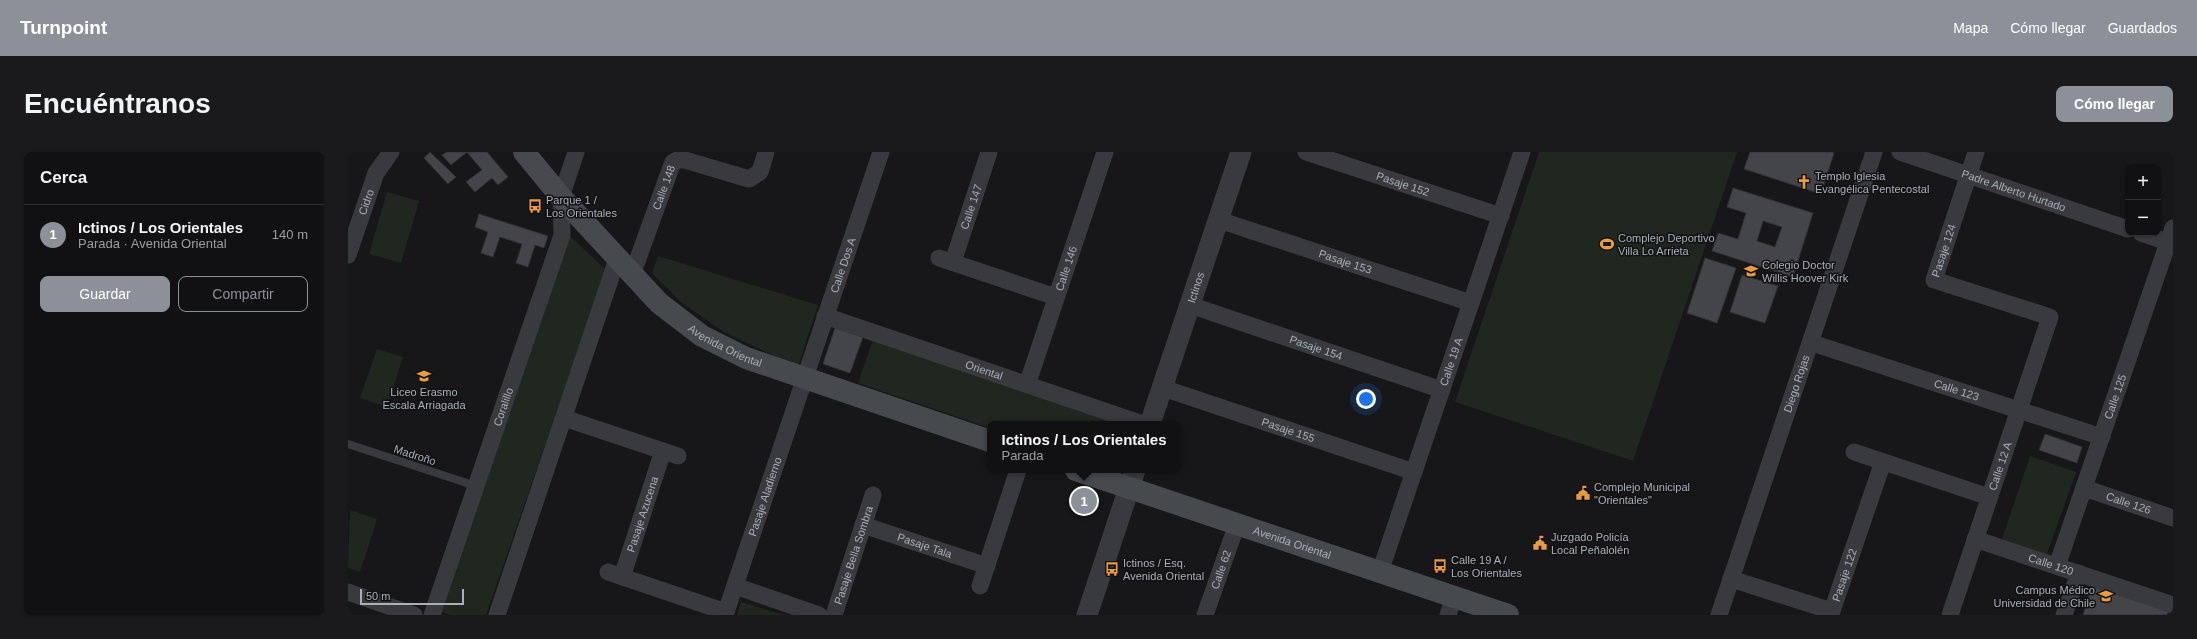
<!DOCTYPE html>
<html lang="es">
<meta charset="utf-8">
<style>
:root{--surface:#111113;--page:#1a1a1c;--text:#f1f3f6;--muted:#9c9da0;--line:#303133;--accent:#8c9099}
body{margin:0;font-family:Helvetica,sans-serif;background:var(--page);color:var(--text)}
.controls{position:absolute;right:12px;top:12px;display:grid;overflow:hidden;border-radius:8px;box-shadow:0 1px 3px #0004}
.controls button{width:36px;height:36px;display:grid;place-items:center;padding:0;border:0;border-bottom:1px solid var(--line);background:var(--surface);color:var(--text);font:20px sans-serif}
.scale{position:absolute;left:12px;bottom:10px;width:104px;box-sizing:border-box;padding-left:4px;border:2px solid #aab0b8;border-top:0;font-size:11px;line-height:14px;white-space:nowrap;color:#aab0b8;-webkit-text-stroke:3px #121214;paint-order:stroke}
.you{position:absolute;left:1018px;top:247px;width:14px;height:14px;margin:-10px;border:3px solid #fff;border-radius:50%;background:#1a73e8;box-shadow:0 0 0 6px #1a73e833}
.badge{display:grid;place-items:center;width:26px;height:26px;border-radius:50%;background:var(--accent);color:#fff;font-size:13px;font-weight:700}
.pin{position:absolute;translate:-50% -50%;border:2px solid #fff;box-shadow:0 1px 4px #0006}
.popup{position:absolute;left:639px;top:269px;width:194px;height:52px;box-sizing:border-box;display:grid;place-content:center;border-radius:8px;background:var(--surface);filter:drop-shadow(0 1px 3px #0005);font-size:13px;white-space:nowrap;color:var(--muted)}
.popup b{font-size:15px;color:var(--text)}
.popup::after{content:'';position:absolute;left:50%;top:100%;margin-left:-8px;border:8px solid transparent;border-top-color:var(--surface)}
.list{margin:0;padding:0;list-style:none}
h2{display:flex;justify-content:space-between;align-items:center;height:52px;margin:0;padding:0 16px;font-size:17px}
h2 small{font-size:13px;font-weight:400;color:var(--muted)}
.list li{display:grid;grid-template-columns:26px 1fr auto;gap:12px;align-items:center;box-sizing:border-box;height:60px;padding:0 16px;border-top:1px solid var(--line)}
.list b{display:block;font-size:15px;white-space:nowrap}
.list p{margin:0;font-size:13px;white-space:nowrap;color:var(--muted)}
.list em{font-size:13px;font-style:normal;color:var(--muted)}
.actions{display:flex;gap:8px;padding:12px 16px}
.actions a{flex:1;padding:9px 0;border:1px solid var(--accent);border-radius:8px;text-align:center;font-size:14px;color:var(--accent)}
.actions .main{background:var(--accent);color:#fff}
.map{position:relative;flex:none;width:1825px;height:463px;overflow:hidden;border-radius:8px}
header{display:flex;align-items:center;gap:24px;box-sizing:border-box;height:56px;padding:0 20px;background:var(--accent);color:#fff}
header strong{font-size:19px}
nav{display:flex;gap:22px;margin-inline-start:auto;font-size:14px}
.intro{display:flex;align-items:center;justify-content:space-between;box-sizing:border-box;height:96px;padding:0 24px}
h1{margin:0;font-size:28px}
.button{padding:10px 18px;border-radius:8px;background:var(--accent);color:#fff;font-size:14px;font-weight:700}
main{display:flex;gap:24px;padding:0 24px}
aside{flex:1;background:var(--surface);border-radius:8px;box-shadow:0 1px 3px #0004}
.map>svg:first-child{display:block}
.green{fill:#1f271f}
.building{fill:#444549;stroke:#313235;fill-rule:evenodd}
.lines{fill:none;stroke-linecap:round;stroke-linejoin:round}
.service{stroke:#383a3e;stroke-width:8}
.minor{stroke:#383a3e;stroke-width:17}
.tertiary{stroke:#383a3e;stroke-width:21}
.secondary{stroke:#46494e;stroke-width:22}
.labels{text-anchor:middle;stroke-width:3;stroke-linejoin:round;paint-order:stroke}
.poi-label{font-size:11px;fill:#aab0b8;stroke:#121214;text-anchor:start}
.street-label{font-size:11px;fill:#aab0b8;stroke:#121214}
</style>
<header>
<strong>Turnpoint</strong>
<nav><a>Mapa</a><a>Cómo llegar</a><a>Guardados</a></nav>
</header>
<div class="intro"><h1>Encuéntranos</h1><a class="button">Cómo llegar</a></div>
<main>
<aside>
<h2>Cerca<small></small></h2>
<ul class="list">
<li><span class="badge">1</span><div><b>Ictinos / Los Orientales</b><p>Parada · Avenida Oriental</p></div><em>140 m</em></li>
</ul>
<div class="actions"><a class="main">Guardar</a><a>Compartir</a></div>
</aside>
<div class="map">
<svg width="1825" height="463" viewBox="0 0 1825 463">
<rect width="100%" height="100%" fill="#171719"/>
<g class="green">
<path d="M 1191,0 L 1389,0 L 1285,309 L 1107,250 Z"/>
<path d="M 39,40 L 71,49 L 53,111 L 21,102 Z"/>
<path d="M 222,84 L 258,118 L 138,463 L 103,463 L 94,460 Z"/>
<path d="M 310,104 L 470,153 L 450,215 L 376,180 L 334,151 L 304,121 Z"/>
<path d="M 526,185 L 781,272 L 642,272 L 642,276 L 510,231 Z"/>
<path d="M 29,197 L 55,205 L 39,255 L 12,246 Z"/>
<path d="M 1682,304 L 1728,320 L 1699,402 L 1654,387 Z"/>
<path d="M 2,358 L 29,367 L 12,420 L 0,416 Z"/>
<path d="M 393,450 L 436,463 L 389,463 Z"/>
</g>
<g class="building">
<path d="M 82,0 L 108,25 L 100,32 L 76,6 Z"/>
<path d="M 99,0 L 139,0 L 160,25 L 150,33 L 144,26 L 127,40 L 118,30 L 134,18 L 119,0 L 103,13 L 94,3 Z"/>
<path d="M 1402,0 L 1483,0 L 1486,1 L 1473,42 L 1396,17 Z"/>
<path d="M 1385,36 L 1465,61 L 1445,125 L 1364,99 L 1370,81 L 1390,87 L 1398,61 L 1379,55 ZM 1415,69 L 1434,75 L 1427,95 L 1409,89 Z"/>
<path d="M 131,62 L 200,84 L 196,96 L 187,93 L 180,115 L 168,111 L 174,92 L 152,85 L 145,105 L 133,101 L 140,80 L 127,75 Z"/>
<path d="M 1357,106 L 1388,116 L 1369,171 L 1339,161 Z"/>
<path d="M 1394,123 L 1430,134 L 1417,171 L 1382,160 Z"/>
<path d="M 487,176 L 515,185 L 502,221 L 475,212 Z"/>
<path d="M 1697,282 L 1734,295 L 1729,311 L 1691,298 Z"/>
<path d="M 1744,434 L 1821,459 L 1819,463 L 1735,463 Z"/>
</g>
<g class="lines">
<path class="service" d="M 0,292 L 128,334"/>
<g class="minor">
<path id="s1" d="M 958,0 L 1153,64"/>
<path id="s2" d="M 1552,0 L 1780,77"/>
<path id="s3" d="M 871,68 L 1123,151"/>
<path d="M 1793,81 L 1825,92"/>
<path id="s4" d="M 0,103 L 28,21 L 43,0"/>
<path d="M 591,106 L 708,145"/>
<path id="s5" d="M 605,110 L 641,0"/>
<path id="s6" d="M 284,123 L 325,10 L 329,8 L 337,8 L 401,27 L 412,20 L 418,0"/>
<path id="s7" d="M 842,153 L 1094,238"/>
<path id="s8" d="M 477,164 L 795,272"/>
<path id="s9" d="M 1464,191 L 1754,285"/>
<path id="s10" d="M 679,233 L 757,0"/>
<path id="s11" d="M 815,236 L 1066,320"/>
<path d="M 216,266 L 330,304"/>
<path d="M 1506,300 L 1641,345"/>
<path id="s12" d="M 1736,336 L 1825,366"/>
<path id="s13" d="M 515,373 L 639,414"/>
<path id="s14" d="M 1627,387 L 1825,453"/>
<path id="s15" d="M 1709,414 L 1825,76"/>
<path d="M 260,420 L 378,460"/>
<path id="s16" d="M 1032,420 L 1174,0"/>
<path id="s17" d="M 274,425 L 315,299"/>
<path id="s18" d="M 1383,427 L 1484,459 L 1535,310"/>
<path d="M 387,434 L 471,463"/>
<path d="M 632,434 L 670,318"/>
<path d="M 0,440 L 66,463"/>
<path id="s19" d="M 84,463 L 214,83 L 213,45 L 228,0"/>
<path d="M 149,463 L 269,107"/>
<path id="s20" d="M 377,463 L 533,0"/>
<path id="s21" d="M 486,463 L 525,343"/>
<path id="s22" d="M 857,463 L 889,372"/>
<path d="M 1100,463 L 1106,445"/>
<path id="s23" d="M 1371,463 L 1526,0"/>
<path id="s24" d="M 1602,463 L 1702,165 L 1586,128 L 1628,0"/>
<path d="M 1716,463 L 1731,421"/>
</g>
<g class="tertiary">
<path id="s25" d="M 802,272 L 893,0"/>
<path d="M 739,463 L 787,318"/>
</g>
<g class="secondary">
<path id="s26" d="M 176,0 L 213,45 L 311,151 L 354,184 L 398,206 L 642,289"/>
<path id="s27" d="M 728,318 L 1160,463"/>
</g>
</g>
<defs>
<symbol id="church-bare" viewBox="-9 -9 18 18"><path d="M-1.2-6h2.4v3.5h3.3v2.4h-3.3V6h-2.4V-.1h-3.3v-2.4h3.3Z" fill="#ea9b3e" stroke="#121214" stroke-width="2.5" paint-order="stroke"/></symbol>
<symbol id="bus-bare" viewBox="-9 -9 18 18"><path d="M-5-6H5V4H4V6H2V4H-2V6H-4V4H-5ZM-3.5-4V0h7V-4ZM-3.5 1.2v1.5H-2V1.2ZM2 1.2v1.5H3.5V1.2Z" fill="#ea9b3e" stroke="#121214" stroke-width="2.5" paint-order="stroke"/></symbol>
<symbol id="stadium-bare" viewBox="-9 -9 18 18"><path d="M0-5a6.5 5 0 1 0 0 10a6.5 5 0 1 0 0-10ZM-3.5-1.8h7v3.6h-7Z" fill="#ea9b3e" stroke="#121214" stroke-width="2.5" paint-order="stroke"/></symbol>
<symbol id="school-bare" viewBox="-9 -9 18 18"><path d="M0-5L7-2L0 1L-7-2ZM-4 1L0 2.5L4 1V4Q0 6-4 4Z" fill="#ea9b3e" stroke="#121214" stroke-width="2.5" paint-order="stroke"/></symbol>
<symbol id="civic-bare" viewBox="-9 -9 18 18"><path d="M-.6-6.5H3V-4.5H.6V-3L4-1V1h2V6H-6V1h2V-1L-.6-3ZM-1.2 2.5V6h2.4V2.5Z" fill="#ea9b3e" stroke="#121214" stroke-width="2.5" paint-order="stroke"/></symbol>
<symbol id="university-bare" viewBox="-9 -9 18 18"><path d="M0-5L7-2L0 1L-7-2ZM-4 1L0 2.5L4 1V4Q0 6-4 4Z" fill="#ea9b3e" stroke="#121214" stroke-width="2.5" paint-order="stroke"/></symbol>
</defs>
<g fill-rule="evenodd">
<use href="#church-bare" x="1446" y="20" width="20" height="20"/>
<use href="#bus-bare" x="177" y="44" width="20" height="20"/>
<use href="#stadium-bare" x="1249" y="82" width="20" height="20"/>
<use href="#school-bare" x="1393" y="109" width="20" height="20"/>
<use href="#school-bare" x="66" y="214" width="20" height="20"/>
<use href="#civic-bare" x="1225" y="331" width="20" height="20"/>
<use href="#civic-bare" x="1182" y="381" width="20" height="20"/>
<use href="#bus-bare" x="1082" y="404" width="20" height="20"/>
<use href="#bus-bare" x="754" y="407" width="20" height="20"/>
<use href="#university-bare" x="1748" y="434" width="20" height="20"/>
</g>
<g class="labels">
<g class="poi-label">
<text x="1467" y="28">Templo Iglesia<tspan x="1467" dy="13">Evangélica Pentecostal</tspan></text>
<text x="198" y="52">Parque 1 /<tspan x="198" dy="13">Los Orientales</tspan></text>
<text x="1270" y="90">Complejo Deportivo<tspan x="1270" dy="13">Villa Lo Arrieta</tspan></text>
<text x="1414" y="117">Colegio Doctor<tspan x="1414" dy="13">Willis Hoover Kirk</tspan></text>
<text x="76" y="244" text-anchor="middle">Liceo Erasmo<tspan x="76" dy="13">Escala Arriagada</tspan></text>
<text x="1246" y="339">Complejo Municipal<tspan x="1246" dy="13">"Orientales"</tspan></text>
<text x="1203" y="389">Juzgado Policía<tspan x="1203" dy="13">Local Peñalolén</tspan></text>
<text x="1103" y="412">Calle 19 A /<tspan x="1103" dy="13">Los Orientales</tspan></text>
<text x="775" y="415">Ictinos / Esq.<tspan x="775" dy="13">Avenida Oriental</tspan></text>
<text x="1747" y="442" text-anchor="end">Campus Médico<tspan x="1747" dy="13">Universidad de Chile</tspan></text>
</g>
<g class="street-label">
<text dy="4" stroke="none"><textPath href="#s1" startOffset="102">Pasaje 152</textPath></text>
<text dy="4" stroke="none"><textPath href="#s6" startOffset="93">Calle 148</textPath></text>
<text dy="4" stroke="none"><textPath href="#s2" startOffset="120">Padre Alberto Hurtado</textPath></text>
<text dy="4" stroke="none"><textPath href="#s4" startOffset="56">Cidro</textPath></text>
<text dy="4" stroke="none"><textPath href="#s5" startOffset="58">Calle 147</textPath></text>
<text dy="4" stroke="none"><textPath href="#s24" startOffset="467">Pasaje 124</textPath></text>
<text dy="4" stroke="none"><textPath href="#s3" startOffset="133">Pasaje 153</textPath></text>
<text dy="4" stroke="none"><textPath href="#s20" startOffset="369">Calle Dos A</textPath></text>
<text dy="4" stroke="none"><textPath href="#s10" startOffset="123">Calle 146</textPath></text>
<text dy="4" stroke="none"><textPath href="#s25" startOffset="144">Ictinos</textPath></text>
<text dy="4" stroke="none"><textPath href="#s26" startOffset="282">Avenida Oriental</textPath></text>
<text dy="4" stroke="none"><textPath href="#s7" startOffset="133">Pasaje 154</textPath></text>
<text dy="4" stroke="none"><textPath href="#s16" startOffset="222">Calle 19 A</textPath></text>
<text dy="4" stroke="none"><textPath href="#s8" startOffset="168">Oriental</textPath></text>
<text dy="4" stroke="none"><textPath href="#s23" startOffset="244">Diego Rojas</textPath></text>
<text dy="4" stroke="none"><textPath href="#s9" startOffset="152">Calle 123</textPath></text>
<text dy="4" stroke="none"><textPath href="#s15" startOffset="179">Calle 125</textPath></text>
<text dy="4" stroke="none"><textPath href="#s19" startOffset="220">Coralillo</textPath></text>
<text dy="4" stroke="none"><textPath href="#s11" startOffset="132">Pasaje 155</textPath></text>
<text transform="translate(67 303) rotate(18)" y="4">Madroño</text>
<text dy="4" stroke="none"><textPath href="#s24" startOffset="157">Calle 12 A</textPath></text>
<text dy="4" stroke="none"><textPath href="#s20" startOffset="125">Pasaje Aladierno</textPath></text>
<text dy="4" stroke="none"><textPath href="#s12" startOffset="47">Calle 126</textPath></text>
<text dy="4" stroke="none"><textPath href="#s17" startOffset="66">Pasaje Azucena</textPath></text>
<text dy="4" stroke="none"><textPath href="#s27" startOffset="228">Avenida Oriental</textPath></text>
<text dy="4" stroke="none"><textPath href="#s13" startOffset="65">Pasaje Tala</textPath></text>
<text dy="4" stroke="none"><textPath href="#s21" startOffset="63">Pasaje Bella Sombra</textPath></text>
<text dy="4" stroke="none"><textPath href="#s14" startOffset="80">Calle 120</textPath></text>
<text dy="4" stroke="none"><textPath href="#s22" startOffset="48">Calle 62</textPath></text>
<text dy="4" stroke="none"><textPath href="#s18" startOffset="144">Pasaje 122</textPath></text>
</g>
</g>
</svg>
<div class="controls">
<button>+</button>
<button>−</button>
</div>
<div class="scale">50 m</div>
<div class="you"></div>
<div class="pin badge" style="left:736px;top:349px">1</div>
<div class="popup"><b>Ictinos / Los Orientales</b>Parada</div>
</div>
</main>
